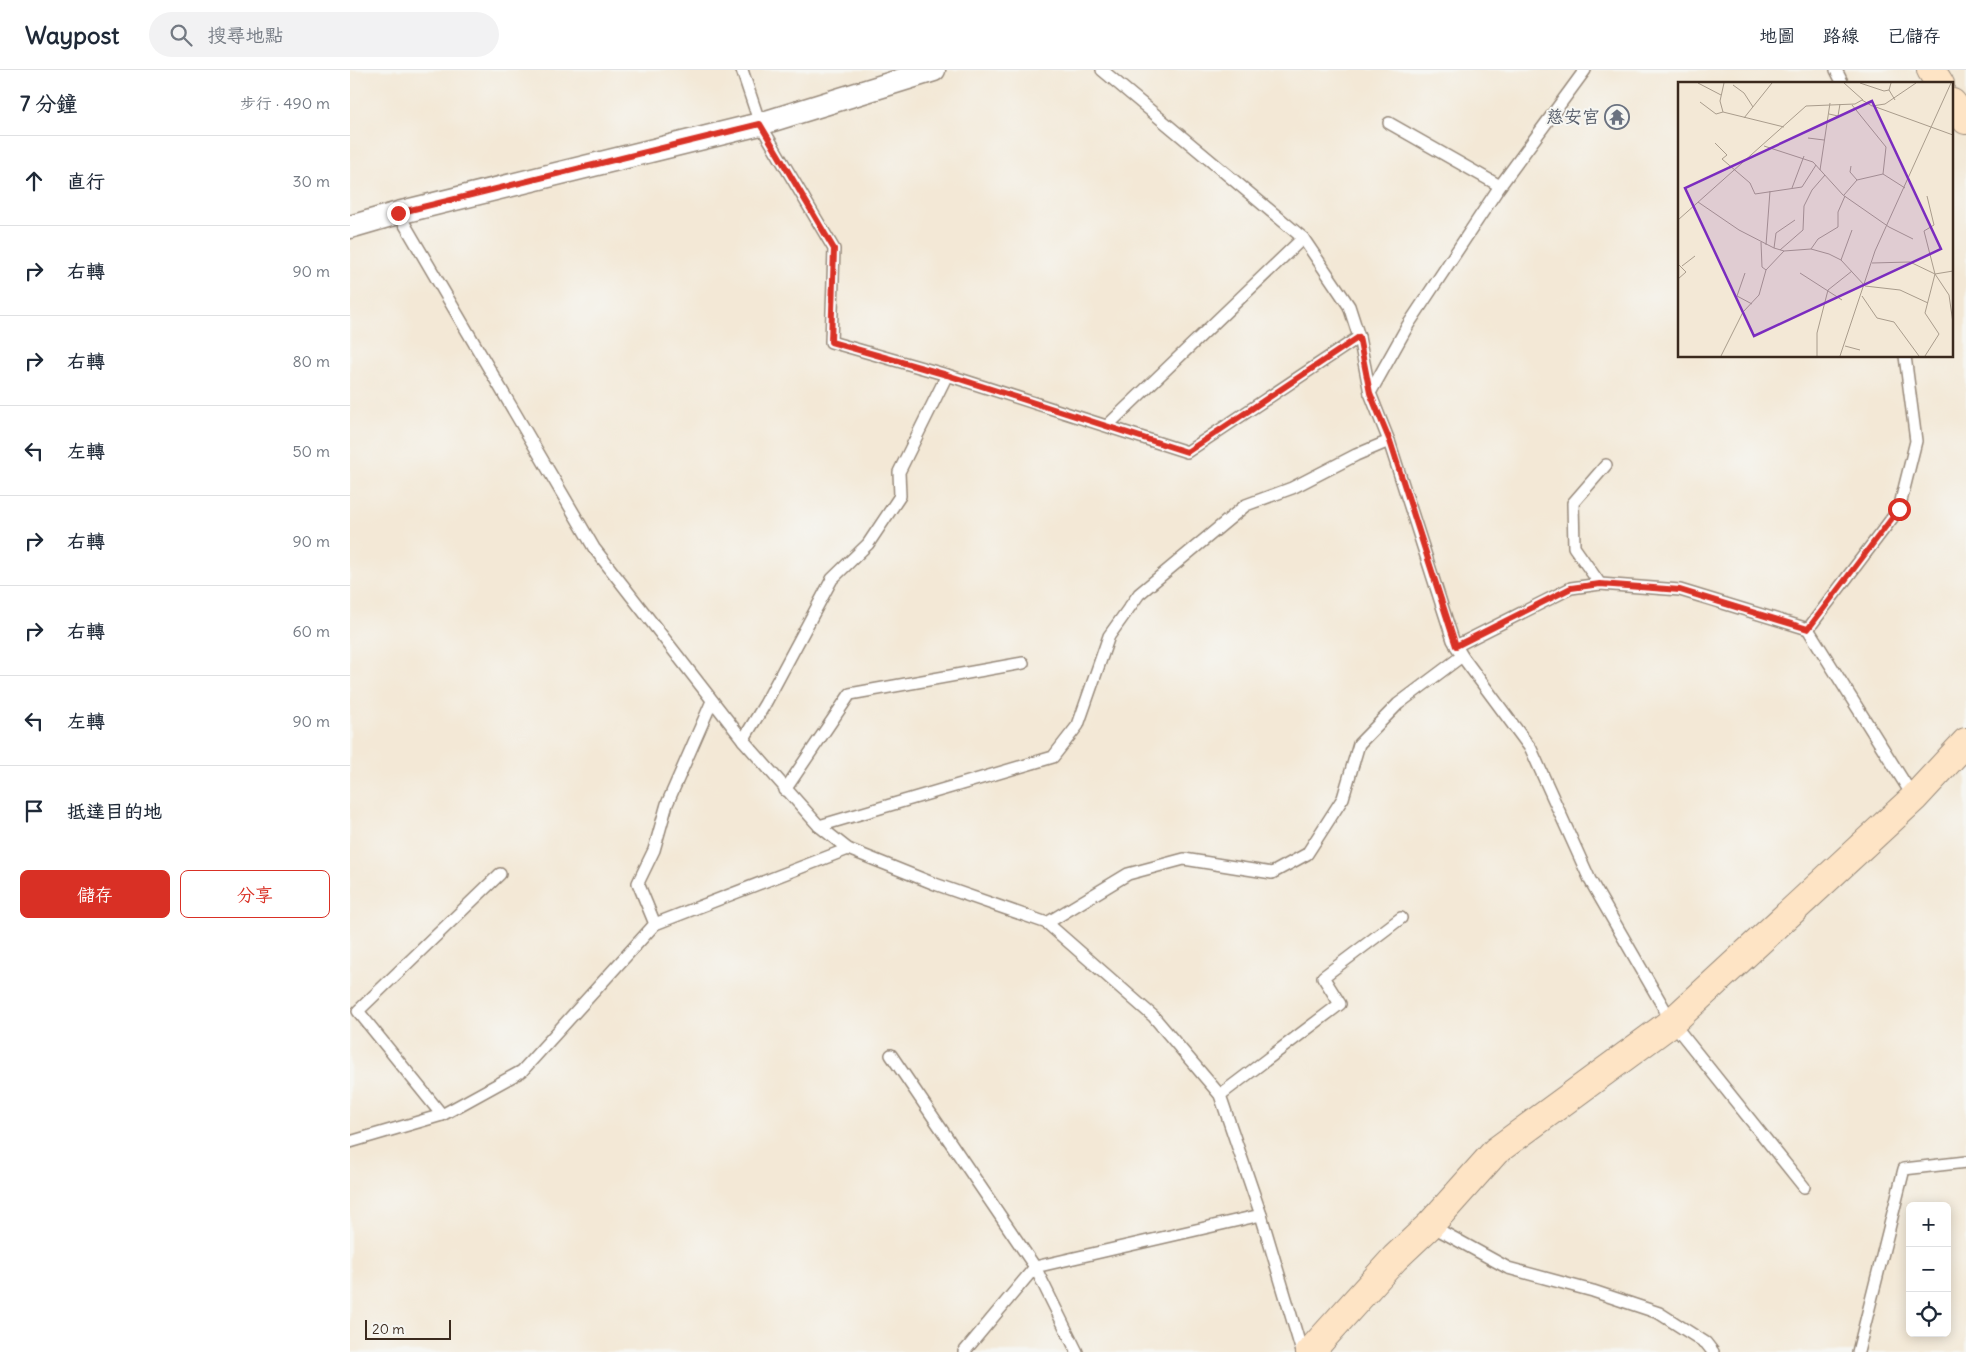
<!DOCTYPE html>
<html lang="zh-TW">
<meta charset="utf-8">
<style>
:root{--surface:#fff;--page:#f2f2f3;--text:#1f2937;--muted:#747a83;--line:#e0e1e3;--accent:#d93025}
body{margin:0;font-family:Delius,"LXGW WenKai TC",sans-serif;background:var(--page);color:var(--text)}
.controls{position:absolute;right:15px;bottom:15px;display:grid;overflow:hidden;border-radius:8px;box-shadow:0 2px 12px #0003}
.controls button{width:45px;height:45px;display:grid;place-items:center;padding:0;border:0;border-bottom:1px solid var(--line);background:var(--surface);color:var(--text);font:25px sans-serif}
.scale{position:absolute;left:15px;bottom:12px;width:86px;box-sizing:border-box;padding-left:5px;border:2px solid #3b2a1e;border-top:0;font-size:14px;line-height:18px;white-space:nowrap;color:#3b2a1e;-webkit-text-stroke:4px #f6f6f2;paint-order:stroke}
.stop{position:absolute;width:15px;height:15px;margin:-11px;border:4px solid #d93025;border-radius:50%;background:#fff}
.stop.end{background:#d93025;border-color:#fff;box-shadow:0 1px 5px #0008}
.list{margin:0;padding:0;list-style:none}
h2{display:flex;justify-content:space-between;align-items:center;height:65px;margin:0;padding:0 20px;font-size:21px}
h2 small{font-size:16px;font-weight:400;color:var(--muted)}
.list li{display:grid;grid-template-columns:32px 1fr auto;gap:15px;align-items:center;box-sizing:border-box;height:90px;padding:0 20px;border-top:1px solid var(--line)}
.list b{display:block;font-size:19px;white-space:nowrap}
.list em{font-size:16px;font-style:normal;color:var(--muted)}
.actions{display:flex;gap:10px;padding:15px 20px}
.actions a{flex:1;padding:11px 0;border:1px solid var(--accent);border-radius:8px;text-align:center;font-size:18px;color:var(--accent)}
.actions .main{background:var(--accent);color:#fff}
.icon{flex:none;width:28px;height:28px;fill:none;stroke:currentColor;stroke-width:2;stroke-linecap:round;stroke-linejoin:round}
.map{position:relative;flex:none;width:1616px;height:1282px;overflow:hidden}
header{display:flex;align-items:center;gap:30px;box-sizing:border-box;height:70px;padding:0 25px;background:var(--surface);border-bottom:1px solid var(--line)}
header strong{font-size:24px}
nav{display:flex;gap:28px;margin-inline-start:auto;font-size:18px}
.search{width:350px;height:45px;background:var(--page);display:flex;align-items:center;gap:12px;box-sizing:border-box;padding:0 18px;border-radius:28px;color:var(--muted);font-size:19px}
main{display:flex}
aside{flex:1;background:var(--surface)}
.map>svg:first-child{display:block}
.lines{fill:none;stroke-linecap:round;stroke-linejoin:round}
.lane-casing{stroke:#97897a;stroke-width:14}
.street-casing{stroke:#97897a;stroke-width:25}
.secondary-casing{stroke:#97897a;stroke-width:30}
.lane{stroke:#fff;stroke-width:11}
.street{stroke:#fff;stroke-width:22}
.secondary{stroke:#fee4c5;stroke-width:28}
.route{stroke:#d93025;stroke-width:6}
.labels{text-anchor:middle;stroke-width:4;stroke-linejoin:round;paint-order:stroke}
.worship-label{font-size:18px;fill:#5b616d;stroke:#f6f6f2;text-anchor:end}
.inset-road{fill:none;stroke:#a99c8c;stroke-width:1}
.view{fill:#7b2cbf;fill-opacity:0.15;stroke:#7b2cbf;stroke-width:2.5}
.inset-edge{fill:none;stroke:#3b2a1e;stroke-width:2.5}
</style>
<header>
<strong>Waypost</strong>
<div class="search"><svg class="icon" aria-label="search" viewBox="0 0 24 24"><circle cx="10" cy="10" r="6"/><path d="M15 15l6 6"/></svg>搜尋地點</div>
<nav><a>地圖</a><a>路線</a><a>已儲存</a></nav>
</header>
<main>
<aside>
<h2>7 分鐘<small>步行 · 490 m</small></h2>
<ul class="list">
<li><svg class="icon" aria-label="ahead" viewBox="0 0 24 24"><path d="M12 20V5M6 11l6-6 6 6"/></svg><div><b>直行</b></div><em>30 m</em></li>
<li><svg class="icon" aria-label="right" viewBox="0 0 24 24"><path d="M7 20v-9h11M14 6l5 5-5 5"/></svg><div><b>右轉</b></div><em>90 m</em></li>
<li><svg class="icon" aria-label="right" viewBox="0 0 24 24"><path d="M7 20v-9h11M14 6l5 5-5 5"/></svg><div><b>右轉</b></div><em>80 m</em></li>
<li><svg class="icon" aria-label="left" viewBox="0 0 24 24"><path d="M17 20v-9H6M10 6l-5 5 5 5"/></svg><div><b>左轉</b></div><em>50 m</em></li>
<li><svg class="icon" aria-label="right" viewBox="0 0 24 24"><path d="M7 20v-9h11M14 6l5 5-5 5"/></svg><div><b>右轉</b></div><em>90 m</em></li>
<li><svg class="icon" aria-label="right" viewBox="0 0 24 24"><path d="M7 20v-9h11M14 6l5 5-5 5"/></svg><div><b>右轉</b></div><em>60 m</em></li>
<li><svg class="icon" aria-label="left" viewBox="0 0 24 24"><path d="M17 20v-9H6M10 6l-5 5 5 5"/></svg><div><b>左轉</b></div><em>90 m</em></li>
<li><svg class="icon" aria-label="arrive" viewBox="0 0 24 24"><path d="M6 21V4h12l-3 4 3 4H6"/></svg><div><b>抵達目的地</b></div></li>
</ul>
<div class="actions"><a class="main">儲存</a><a>分享</a></div>
</aside>
<div class="map">
<svg width="1616" height="1282" viewBox="0 0 1616 1282">
<rect width="100%" height="100%" fill="#f6f6f2"/>
<filter id="ink" filterUnits="userSpaceOnUse"><feTurbulence type="fractalNoise" baseFrequency=".02" numOctaves="2"/><feDisplacementMap in="SourceGraphic" scale="10" xChannelSelector="R" yChannelSelector="G"/><feConvolveMatrix kernelMatrix="1 2 1 2 8 2 1 2 1" color-interpolation-filters="sRGB"/></filter>
<filter id="wash" filterUnits="userSpaceOnUse"><feTurbulence type="fractalNoise" baseFrequency=".0096" numOctaves="4" result="noise"/><feDisplacementMap in="SourceGraphic" scale="20" xChannelSelector="R" yChannelSelector="G"/><feGaussianBlur stdDeviation="1.12" result="paint"/><feColorMatrix in="noise" values="0 0 0 0 0 0 0 0 0 0 0 0 0 0 0 0 0 1.4 0 .05"/><feComposite in="paint" operator="in"/></filter>
<g filter="url(#wash)">
<rect width="100%" height="100%" fill="#f3e8d6"/>
</g>
<g filter="url(#ink)">
<g class="lines">
<defs>
<g id="lane">
<path d="M 392,0 L 410,54 L 484,179 L 481,272 L 597,305 L 837,382 L 1009,267"/>
<path d="M 752,0 L 953,168 L 999,236 L 1009,267 L 1020,323 L 1039,371 L 1103,570 L 1112,586 L 1181,679 L 1240,810 L 1322,952 L 1454,1117"/>
<path d="M 1486,0 L 1493,14"/>
<path d="M 1039,53 L 1150,116"/>
<path d="M 48,143 L 244,478 L 393,670 L 469,756 L 498,779 L 585,814 L 697,853 L 803,946 L 870,1025 L 911,1145 L 952,1282"/>
<path d="M 1020,323 L 1058,255 L 1150,116 L 1235,0"/>
<path d="M 758,355 L 953,168"/>
<path d="M 1256,395 L 1223,433 L 1224,477 L 1250,514 L 1330,520 L 1458,559 L 1564,728"/>
<path d="M 1458,559 L 1549,439 L 1566,371 L 1555,286"/>
<path d="M 1106,576 L 1221,518 L 1250,514"/>
<path d="M 393,670 L 415,634 L 482,509 L 518,474 L 550,426 L 549,402 L 597,305"/>
<path d="M 435,720 L 500,624 L 673,593"/>
<path d="M 469,756 L 703,687 L 728,655 L 759,566 L 789,524 L 896,435 L 942,418 L 1006,385 L 1039,371"/>
<path d="M 697,853 L 778,804 L 834,789 L 922,803 L 957,784 L 993,728 L 1009,674 L 1048,634 L 1112,586"/>
<path d="M 305,854 L 288,813 L 304,780 L 317,734 L 362,631"/>
<path d="M 541,985 L 685,1197 L 727,1282"/>
<path d="M 870,1025 L 990,934 L 973,907 L 1051,848"/>
<path d="M 92,1045 L 8,941 L 150,804"/>
<path d="M 0,1072 L 92,1045 L 172,1001 L 305,854 L 498,779"/>
<path d="M 1080,1155 L 1158,1198 L 1243,1221 L 1309,1243 L 1356,1273 L 1363,1282"/>
<path d="M 614,1282 L 685,1197 L 911,1145"/>
<path d="M 1508,1282 L 1554,1099 L 1616,1092"/>
</g>
<path id="street" d="M 0,157 L 48,143 L 410,54 L 584,0"/>
<g id="secondary">
<path d="M 1581,0 L 1590,14"/>
<path d="M 1602,33 L 1616,50"/>
<path d="M 960,1282 L 1045,1188 L 1080,1155 L 1146,1081 L 1322,952 L 1564,728 L 1616,672"/>
</g>
</defs>
<use href="#lane" class="lane-casing"/>
<use href="#street" class="street-casing"/>
<use href="#secondary" class="secondary-casing"/>
<use href="#lane" class="lane"/>
<use href="#street" class="street"/>
<use href="#secondary" class="secondary"/>
</g>
</g>
<g class="lines" filter="url(#ink)">
<path class="route" d="M 48,143 L 410,54 L 484,179 L 481,272 L 597,305 L 837,382 L 1009,267 L 1020,323 L 1040,371 L 1106,576 L 1221,518 L 1250,514 L 1330,520 L 1458,559 L 1549,439"/>
</g>
<defs>
<symbol id="temple-ring" viewBox="-11 -11 22 22"><circle r="9.5" fill="#f6f6f2" stroke="#6b7280" stroke-width="1.5"/><path d="M0-6L5-2H3V0L6.5 2.5H4V6H1.5V3h-3V6H-4V2.5H-6.5L-3 0V-2H-5Z" fill="#6b7280"/></symbol>
</defs>
<g fill-rule="evenodd">
<use href="#temple-ring" x="1253" y="33" width="28" height="28"/>
</g>
<g class="labels">
<g class="worship-label">
<text x="1250" y="53">慈安宮</text>
</g>
</g>
<g transform="translate(1328 12)">
<rect width="275" height="275" fill="#f3e8d6"/>
<path class="inset-road" d="M 20,1 L 43,13M 46,1 L 42,19 L 45,30 L 106,45M 166,1 L 185,18M 182,1 L 206,9 L 211,8M 213,1 L 211,8 L 217,18M 55,3 L 66,11 L 75,25M 22,20 L 38,32 L 45,30M 174,23 L 208,65 L 205,92M 195,24 L 275,53M 151,32 L 160,34 L 162,22M 66,36 L 94,1M 130,56 L 146,58M 37,61 L 49,73 L 44,77 L 72,101 L 77,112 L 124,105 L 138,83M 86,64 L 135,80 L 165,113 L 211,145 L 235,157M 173,84 L 172,90 L 179,98 L 205,92 L 227,106M 142,88 L 152,21M 114,106 L 126,74M 166,113 L 179,98M 20,120 L 61,148 L 96,166 L 106,169 L 133,167 L 151,172 L 163,178 L 187,204 L 222,208 L 250,221M 0,138 L 128,24 L 177,22 L 184,18 L 194,24 L 207,22 L 238,1M 83,160 L 84,185 L 88,188M 88,163 L 92,109M 96,166 L 98,151 L 117,138M 133,167 L 140,157 L 160,145 L 160,130 L 167,114M 102,168 L 125,148 L 126,124 L 134,108 L 147,93M 163,178 L 174,148M 194,181 L 232,180 L 257,192 L 275,189M 0,182 L 8,190 L 0,197M 4,184 L 17,174M 67,191 L 59,214 L 74,222M 122,191 L 164,218M 257,192 L 271,213 L 275,241M 184,214 L 199,236 L 216,240 L 241,274M 167,264 L 182,268M 43,274 L 65,230 L 81,213 L 88,188 L 106,169M 139,274 L 139,251 L 150,208 L 174,189M 162,274 L 197,169 L 273,1M 247,274 L 261,252 L 247,231 L 257,192 L 246,149 L 256,143 L 249,114"/>
<path class="view" d="M 194,19 L 263,167 L 76,254 L 7,106 Z"/>
<rect width="275" height="275" class="inset-edge"/>
</g>
</svg>
<div class="controls">
<button>+</button>
<button>−</button>
<button><svg class="icon" aria-label="locate" viewBox="0 0 24 24"><circle cx="12" cy="12" r="6"/><path d="M12 2v4M12 18v4M2 12h4M18 12h4"/></svg></button>
</div>
<div class="scale">20 m</div>
<div class="stop" style="left:1549px;top:439px"></div>
<div class="stop end" style="left:48px;top:143px"></div>
</div>
</main>
